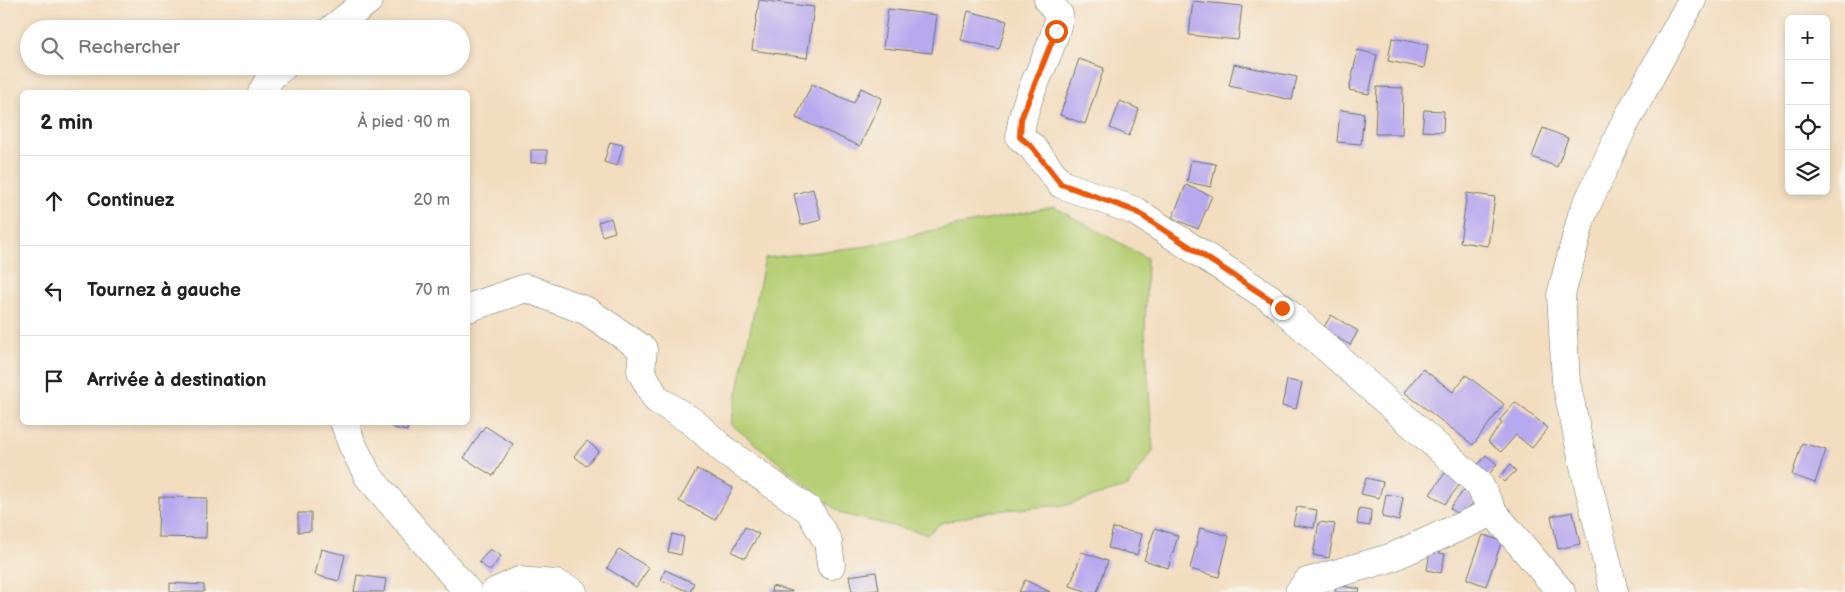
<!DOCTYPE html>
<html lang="fr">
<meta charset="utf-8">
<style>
:root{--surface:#fff;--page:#f2f2f2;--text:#222;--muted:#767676;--line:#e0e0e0}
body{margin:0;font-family:"Balsamiq Sans",sans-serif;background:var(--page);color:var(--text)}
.controls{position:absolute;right:15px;top:15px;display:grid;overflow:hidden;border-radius:8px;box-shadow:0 2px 8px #0003}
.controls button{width:45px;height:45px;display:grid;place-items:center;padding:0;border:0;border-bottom:1px solid var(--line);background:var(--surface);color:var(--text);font:25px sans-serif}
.stop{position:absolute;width:15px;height:15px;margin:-11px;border:4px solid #ea580c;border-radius:50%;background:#fff}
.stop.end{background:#ea580c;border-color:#fff;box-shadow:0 1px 5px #0008}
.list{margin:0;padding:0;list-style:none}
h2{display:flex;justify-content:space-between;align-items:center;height:65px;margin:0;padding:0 20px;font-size:21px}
h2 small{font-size:16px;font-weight:400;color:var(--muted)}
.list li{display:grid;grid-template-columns:32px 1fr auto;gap:15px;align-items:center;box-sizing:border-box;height:90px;padding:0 20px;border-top:1px solid var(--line)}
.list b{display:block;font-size:19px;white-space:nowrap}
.list em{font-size:16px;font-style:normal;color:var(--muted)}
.icon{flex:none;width:28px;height:28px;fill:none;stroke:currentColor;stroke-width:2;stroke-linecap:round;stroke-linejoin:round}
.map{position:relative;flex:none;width:1845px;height:592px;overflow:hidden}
.search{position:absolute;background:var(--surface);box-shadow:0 2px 8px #0003;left:20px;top:20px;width:450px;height:55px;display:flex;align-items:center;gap:12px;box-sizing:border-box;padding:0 18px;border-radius:28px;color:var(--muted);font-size:19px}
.panel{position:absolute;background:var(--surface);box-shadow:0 2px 8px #0003;left:20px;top:90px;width:450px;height:335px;border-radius:8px}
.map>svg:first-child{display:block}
.green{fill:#b6cf74;stroke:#6a8654}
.building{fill:#b7a9ef}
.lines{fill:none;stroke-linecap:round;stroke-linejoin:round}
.minor-casing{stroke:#697565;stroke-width:29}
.minor{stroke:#fff;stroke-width:28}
.route{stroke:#ea580c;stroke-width:6}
</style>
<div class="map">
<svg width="1845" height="592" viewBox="0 0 1845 592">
<rect width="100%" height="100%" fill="#f7f3e8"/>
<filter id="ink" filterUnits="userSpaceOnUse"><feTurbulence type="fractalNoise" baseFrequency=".02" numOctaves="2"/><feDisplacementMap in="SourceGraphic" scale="10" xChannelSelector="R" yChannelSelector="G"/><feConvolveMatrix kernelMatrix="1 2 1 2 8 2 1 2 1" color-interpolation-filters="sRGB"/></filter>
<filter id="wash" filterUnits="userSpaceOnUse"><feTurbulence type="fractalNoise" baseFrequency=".0096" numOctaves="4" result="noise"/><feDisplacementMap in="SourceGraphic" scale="20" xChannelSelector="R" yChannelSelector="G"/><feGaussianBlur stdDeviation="1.12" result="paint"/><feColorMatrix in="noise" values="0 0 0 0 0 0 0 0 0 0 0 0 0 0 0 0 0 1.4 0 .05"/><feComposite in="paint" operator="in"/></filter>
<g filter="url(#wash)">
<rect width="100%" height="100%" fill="#f3ddbf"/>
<path class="green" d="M 1054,207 L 1147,258 L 1145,331 L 1153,451 L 1128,486 L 1067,505 L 992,511 L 941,523 L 928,534 L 842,514 L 731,424 L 765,258 L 868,246 L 930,231 Z"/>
<g id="blocks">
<g class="building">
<path d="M 759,0 L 814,7 L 807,58 L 752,50 Z"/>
<path d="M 1193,1 L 1242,6 L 1238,40 L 1189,35 Z"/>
<path d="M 888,9 L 937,15 L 932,53 L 883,48 Z"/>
<path d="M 968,11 L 1007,21 L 999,49 L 961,40 Z"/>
<path d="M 1392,38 L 1428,45 L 1424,68 L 1388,61 Z"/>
<path d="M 1358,50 L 1377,55 L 1369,94 L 1349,90 Z"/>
<path d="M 1079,59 L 1104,68 L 1085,124 L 1060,115 Z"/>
<path d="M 1234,64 L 1297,77 L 1292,100 L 1229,86 Z"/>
<path d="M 812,84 L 854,103 L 861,88 L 882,98 L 860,146 L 796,118 Z"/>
<path d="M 1377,87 L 1403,88 L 1402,134 L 1375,134 Z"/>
<path d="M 1120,101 L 1139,109 L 1129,136 L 1110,128 Z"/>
<path d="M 1340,110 L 1364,113 L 1361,144 L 1337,142 Z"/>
<path d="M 1424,110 L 1444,111 L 1443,132 L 1422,131 Z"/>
<path d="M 1543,128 L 1568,138 L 1557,167 L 1532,157 Z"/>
<path d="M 610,142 L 623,145 L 617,166 L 604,162 Z"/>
<path d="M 531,150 L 547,150 L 547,162 L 531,163 Z"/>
<path d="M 1191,160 L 1216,164 L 1211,187 L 1187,182 Z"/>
<path d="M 1186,185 L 1212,196 L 1198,229 L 1172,218 Z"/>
<path d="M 813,189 L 821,220 L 801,225 L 794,194 Z"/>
<path d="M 1467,193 L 1495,197 L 1488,246 L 1460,242 Z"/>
<path d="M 611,218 L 615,232 L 602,236 L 598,222 Z"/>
<path d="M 1331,315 L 1358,331 L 1350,345 L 1323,329 Z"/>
<path d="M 1423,369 L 1453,392 L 1466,375 L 1504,404 L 1473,445 L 1404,392 Z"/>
<path d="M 1287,380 L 1302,383 L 1296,409 L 1282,406 Z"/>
<path d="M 1515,402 L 1548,428 L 1532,448 L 1516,435 L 1501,452 L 1488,442 L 1502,423 L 1499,421 Z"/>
<path d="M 394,422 L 408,422 L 407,431 L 393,428 Z"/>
<path d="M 485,426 L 513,444 L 493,476 L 464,458 Z"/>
<path d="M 587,441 L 599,451 L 586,466 L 574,456 Z"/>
<path d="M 1802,443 L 1826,450 L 1815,483 L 1792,475 Z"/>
<path d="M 1486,455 L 1497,464 L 1487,477 L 1476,467 Z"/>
<path d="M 1510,465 L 1516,471 L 1504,482 L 1499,477 Z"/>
<path d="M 697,469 L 733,488 L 715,520 L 679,501 Z"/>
<path d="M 1445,473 L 1460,484 L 1445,504 L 1430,494 Z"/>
<path d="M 1366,478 L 1383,482 L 1379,498 L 1361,494 Z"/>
<path d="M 1464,490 L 1475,500 L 1461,517 L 1450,508 Z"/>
<path d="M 1386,494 L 1403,497 L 1399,521 L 1382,517 Z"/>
<path d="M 159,497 L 207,498 L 206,538 L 158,537 Z"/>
<path d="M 1297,507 L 1317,510 L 1314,528 L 1293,525 Z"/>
<path d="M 1359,508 L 1371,510 L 1370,526 L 1357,524 Z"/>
<path d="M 1573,512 L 1580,544 L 1558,549 L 1551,516 Z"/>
<path d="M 298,513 L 311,513 L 311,531 L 298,532 Z"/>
<path d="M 1319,522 L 1335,524 L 1329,558 L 1313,555 Z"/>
<path d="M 745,527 L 759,534 L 745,558 L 732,552 Z"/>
<path d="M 1113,528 L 1142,534 L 1137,555 L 1108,548 Z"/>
<path d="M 1155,528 L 1178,536 L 1168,568 L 1144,560 Z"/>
<path d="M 1200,528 L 1229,536 L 1219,577 L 1190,569 Z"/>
<path d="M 672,534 L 684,537 L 681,555 L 668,552 Z"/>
<path d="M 1483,535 L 1502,541 L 1486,586 L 1467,579 Z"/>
<path d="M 321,549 L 345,555 L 339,581 L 315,575 Z"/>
<path d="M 490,549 L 501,556 L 490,571 L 479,562 Z"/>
<path d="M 619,549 L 649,568 L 636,587 L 607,568 Z"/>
<path d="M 1430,551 L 1445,554 L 1441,573 L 1427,570 Z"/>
<path d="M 1082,552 L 1108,561 L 1097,592 L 1089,592 L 1070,586 Z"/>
<path d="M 665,570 L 694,583 L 690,592 L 661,580 Z"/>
<path d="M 876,572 L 879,590 L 852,592 L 849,576 Z"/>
<path d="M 357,575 L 386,579 L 384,592 L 354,592 Z"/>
<path d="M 1025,580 L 1050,592 L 1019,592 Z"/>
<path d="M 170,583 L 204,585 L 204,592 L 170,592 Z"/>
<path d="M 1336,585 L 1360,589 L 1359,592 L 1335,592 Z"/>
<path d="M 772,586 L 792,591 L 792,592 L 771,592 Z"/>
</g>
</g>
</g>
<g filter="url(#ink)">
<use href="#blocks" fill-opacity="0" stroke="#697565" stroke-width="1"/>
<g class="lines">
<defs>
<g id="minor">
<path d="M 1048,0 L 1059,15 C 1053,57 1022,94 1020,137 L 1032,147 L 1061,184 L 1135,211 L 1271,299 L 1282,308 L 1479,484 L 1493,512 L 1561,592"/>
<path d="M 332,29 L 369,0"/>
<path d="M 262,92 L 272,75 L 284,66"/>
<path d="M 468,308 L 526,288 L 587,311 L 643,349 L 641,371 L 656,399 L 693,422 L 724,450 L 809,510 L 828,542 L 831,565"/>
<path d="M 344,422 L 352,444 L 368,476 L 468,592"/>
<path d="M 495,592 L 519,581 L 556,584 L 573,592"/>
<path d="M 1299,592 L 1307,582 L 1390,558 L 1493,512"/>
<path d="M 1614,592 L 1586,475 L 1566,382 L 1561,295 L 1582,215 L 1623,127 L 1692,0"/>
</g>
</defs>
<use href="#minor" class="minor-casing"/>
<use href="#minor" class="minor"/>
</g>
</g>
<g class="lines" filter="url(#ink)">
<path class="route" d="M 1056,31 L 1021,119 L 1020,137 L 1032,147 L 1061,184 L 1135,211 L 1271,300 L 1282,308"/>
</g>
</svg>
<div class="controls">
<button>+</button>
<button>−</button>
<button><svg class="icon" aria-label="locate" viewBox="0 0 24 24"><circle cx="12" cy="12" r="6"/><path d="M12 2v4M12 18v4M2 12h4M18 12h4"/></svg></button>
<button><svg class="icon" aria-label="layers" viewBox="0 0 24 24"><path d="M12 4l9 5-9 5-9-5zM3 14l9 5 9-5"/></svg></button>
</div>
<div class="stop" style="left:1056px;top:31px"></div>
<div class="stop end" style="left:1282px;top:308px"></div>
<div class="search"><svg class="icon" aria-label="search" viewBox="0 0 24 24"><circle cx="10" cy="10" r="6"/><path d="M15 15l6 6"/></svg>Rechercher</div>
<section class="panel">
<h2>2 min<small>À pied · 90 m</small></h2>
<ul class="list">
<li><svg class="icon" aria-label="ahead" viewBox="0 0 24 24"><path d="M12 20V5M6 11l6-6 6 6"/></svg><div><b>Continuez</b></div><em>20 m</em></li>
<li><svg class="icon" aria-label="left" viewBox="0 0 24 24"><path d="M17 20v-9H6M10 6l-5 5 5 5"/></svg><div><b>Tournez à gauche</b></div><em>70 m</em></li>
<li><svg class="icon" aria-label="arrive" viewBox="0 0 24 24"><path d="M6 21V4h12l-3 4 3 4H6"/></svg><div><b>Arrivée à destination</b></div></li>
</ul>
</section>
</div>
